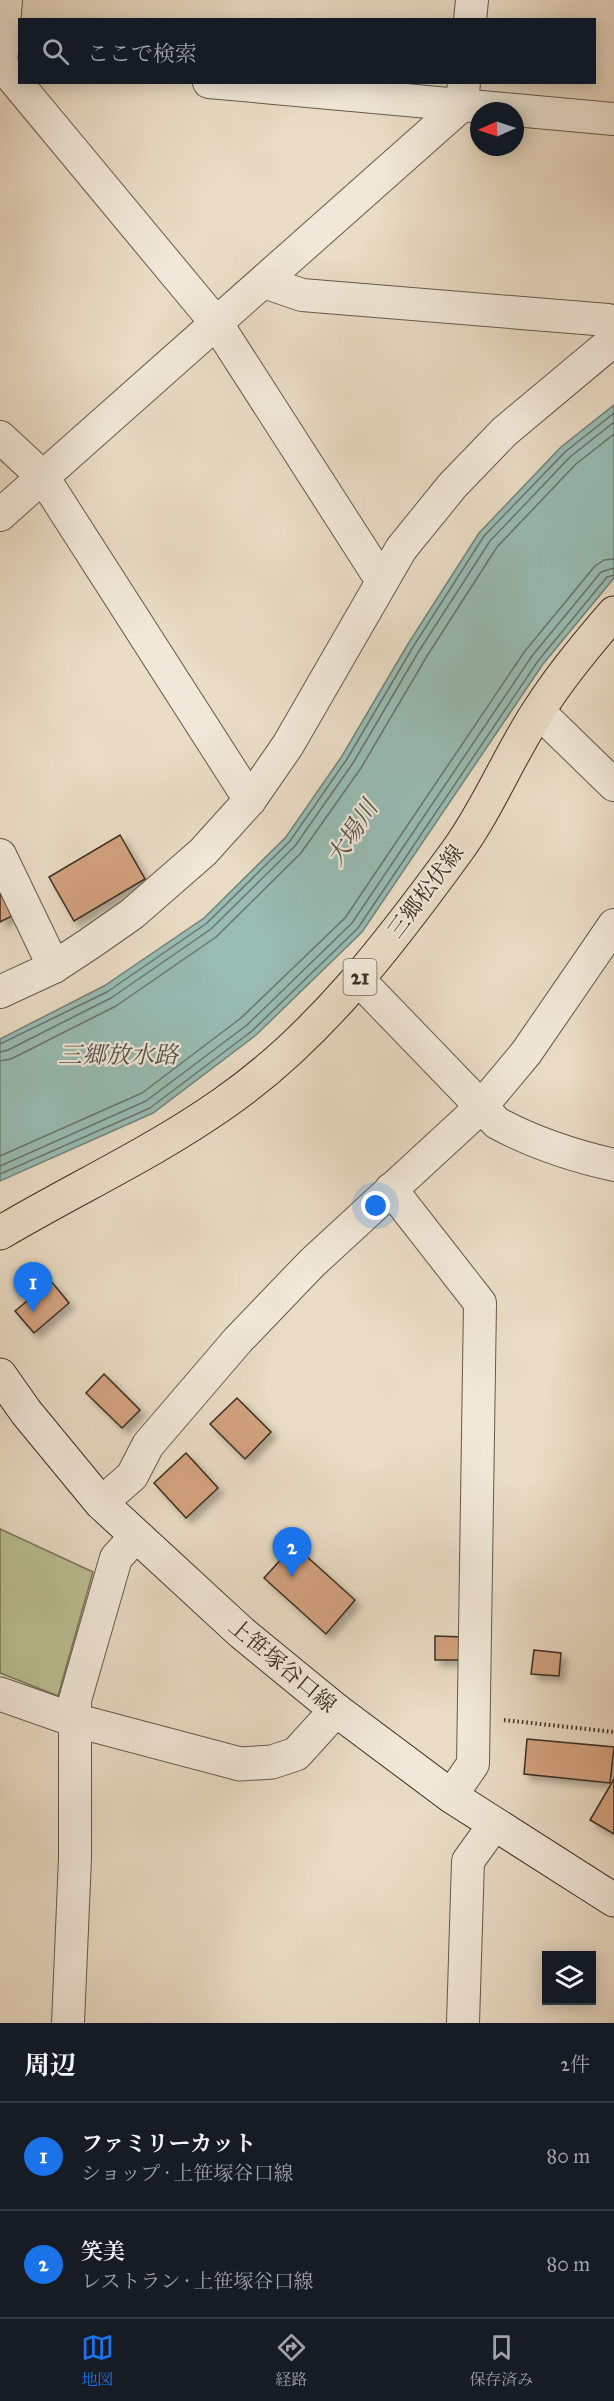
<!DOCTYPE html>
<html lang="ja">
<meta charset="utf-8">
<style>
:root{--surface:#171b24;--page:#20242c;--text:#f1f3f6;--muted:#9ea1a6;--line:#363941;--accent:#1a73e8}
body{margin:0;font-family:"IM FELL Great Primer","Noto Serif JP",serif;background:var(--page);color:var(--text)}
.controls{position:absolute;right:18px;bottom:18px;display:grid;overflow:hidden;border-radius:0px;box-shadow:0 3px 15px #0003}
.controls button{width:54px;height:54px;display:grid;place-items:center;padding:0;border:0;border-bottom:2px solid var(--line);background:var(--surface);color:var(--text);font:30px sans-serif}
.compass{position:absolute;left:470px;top:102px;width:54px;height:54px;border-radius:50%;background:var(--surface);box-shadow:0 3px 15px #0003;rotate:267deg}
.you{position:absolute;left:376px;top:1206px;width:21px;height:21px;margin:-15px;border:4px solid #fff;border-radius:50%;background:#1a73e8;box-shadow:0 0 0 9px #1a73e833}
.badge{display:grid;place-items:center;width:39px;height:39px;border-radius:50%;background:var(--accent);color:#fff;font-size:20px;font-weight:700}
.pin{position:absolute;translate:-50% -50px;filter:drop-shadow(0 2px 3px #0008)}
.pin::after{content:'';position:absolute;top:32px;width:21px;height:18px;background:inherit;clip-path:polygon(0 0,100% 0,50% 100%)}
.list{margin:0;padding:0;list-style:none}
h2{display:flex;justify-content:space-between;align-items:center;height:78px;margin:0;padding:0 24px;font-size:26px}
h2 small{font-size:20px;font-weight:400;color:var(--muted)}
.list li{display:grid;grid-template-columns:39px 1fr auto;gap:18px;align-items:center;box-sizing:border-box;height:108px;padding:0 24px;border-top:2px solid var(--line)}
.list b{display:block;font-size:22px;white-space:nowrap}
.list p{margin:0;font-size:20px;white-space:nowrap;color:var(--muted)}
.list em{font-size:20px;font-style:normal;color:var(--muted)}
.icon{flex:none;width:33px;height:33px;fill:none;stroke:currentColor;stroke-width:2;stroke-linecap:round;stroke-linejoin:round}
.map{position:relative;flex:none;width:614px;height:2023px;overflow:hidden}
.search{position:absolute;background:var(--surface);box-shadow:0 3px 15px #0003;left:18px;right:18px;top:18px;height:66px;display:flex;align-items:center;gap:15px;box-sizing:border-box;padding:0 21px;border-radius:0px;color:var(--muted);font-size:22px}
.sheet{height:294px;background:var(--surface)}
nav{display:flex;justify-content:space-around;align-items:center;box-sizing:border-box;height:84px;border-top:2px solid var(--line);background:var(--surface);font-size:16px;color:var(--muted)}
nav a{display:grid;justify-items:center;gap:3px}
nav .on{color:var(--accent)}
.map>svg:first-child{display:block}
.green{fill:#babf92;stroke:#7a765a;stroke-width:1.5}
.water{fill:#98bcb4;stroke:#728379;stroke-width:1.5}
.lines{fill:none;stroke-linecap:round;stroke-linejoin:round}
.shore{stroke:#69746a;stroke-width:1.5}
.building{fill:#d3a27f;stroke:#3a2d21;stroke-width:1.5;filter:url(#shadow)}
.minor-casing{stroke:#66594a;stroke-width:34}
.tertiary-casing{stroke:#66594a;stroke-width:35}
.secondary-casing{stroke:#3a2d21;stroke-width:35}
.primary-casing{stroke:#3a2d21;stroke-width:35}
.path{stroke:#3a2d21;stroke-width:4;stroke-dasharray:1.5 3;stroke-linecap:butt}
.minor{stroke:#f1e8d9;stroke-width:32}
.tertiary{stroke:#f1e8d9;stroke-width:33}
.secondary{stroke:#f1e8d9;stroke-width:33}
.primary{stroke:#eadcc5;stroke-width:33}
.labels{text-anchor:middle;stroke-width:4.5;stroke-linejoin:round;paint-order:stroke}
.shield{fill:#f1e8d9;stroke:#716558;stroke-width:1.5}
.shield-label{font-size:21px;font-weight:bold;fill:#3a2d21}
.street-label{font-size:22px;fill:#3a2d21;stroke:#f1e8d9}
.water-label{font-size:24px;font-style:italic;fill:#525146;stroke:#f1e8d9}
</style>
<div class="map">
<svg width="614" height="2023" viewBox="0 0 614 2023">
<defs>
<filter id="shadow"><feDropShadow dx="5.5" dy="5.5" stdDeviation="3" flood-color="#0004"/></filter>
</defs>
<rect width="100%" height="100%" fill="#eadcc5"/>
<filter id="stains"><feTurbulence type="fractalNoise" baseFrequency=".00333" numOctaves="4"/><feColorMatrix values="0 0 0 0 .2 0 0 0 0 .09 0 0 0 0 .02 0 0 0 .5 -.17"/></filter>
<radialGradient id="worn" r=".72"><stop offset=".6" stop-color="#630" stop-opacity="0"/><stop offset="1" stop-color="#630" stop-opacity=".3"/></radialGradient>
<path class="green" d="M 0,1529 L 93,1572 L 58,1696 L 0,1673 Z"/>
<path class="water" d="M 614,405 L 614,578 L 543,664 L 362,932 L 256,1035 L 153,1113 L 0,1181 L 0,1039 L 104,986 L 204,918 L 286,837 L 342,756 L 408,644 L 479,533 L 561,447 Z"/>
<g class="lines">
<g class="shore">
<path d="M 0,1044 L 107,992 L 207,923 L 290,841 L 347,759 L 413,647 L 484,536 L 565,452 L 614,413"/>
<path d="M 0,1052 L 8,1050 L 111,998 L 211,929 L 295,846 L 353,763 L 419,651 L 490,541 L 570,457 L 614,422"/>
<path d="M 0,1061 L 11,1059 L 116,1006 L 216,937 L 301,853 L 361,768 L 427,656 L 497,547 L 576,464 L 614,434"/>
<path d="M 0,1156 L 142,1093 L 241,1018 L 345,918 L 525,651 L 595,566 L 604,560 L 614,559"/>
<path d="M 0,1166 L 146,1101 L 247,1025 L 352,923 L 532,656 L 601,572 L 614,568"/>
<path d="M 0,1174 L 150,1108 L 252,1031 L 358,928 L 538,661 L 607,577 L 614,575"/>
</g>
</g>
<g class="building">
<path d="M 120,835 L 145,879 L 74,921 L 49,877 Z"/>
<path d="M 0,892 L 12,916 L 0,922 Z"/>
<path d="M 51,1281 L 69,1303 L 34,1333 L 15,1311 Z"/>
<path d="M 104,1374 L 140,1410 L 122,1428 L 86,1393 Z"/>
<path d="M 237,1398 L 271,1432 L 245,1459 L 210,1424 Z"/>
<path d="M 186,1453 L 218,1488 L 186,1518 L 154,1483 Z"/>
<path d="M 294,1545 L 355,1600 L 326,1634 L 264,1578 Z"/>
<path d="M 435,1636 L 463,1637 L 463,1660 L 435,1660 Z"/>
<path d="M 534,1650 L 561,1653 L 559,1676 L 531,1674 Z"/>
<path d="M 527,1739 L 614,1747 L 610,1783 L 524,1774 Z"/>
<path d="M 614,1779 L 614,1834 L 590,1820 Z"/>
</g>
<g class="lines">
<defs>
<g id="minor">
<path d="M 6,0 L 1,64 L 217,324 L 382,581"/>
<path d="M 470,20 L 472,0"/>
<path d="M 209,82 L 614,119"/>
<path d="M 264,282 L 302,295 L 608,320 L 614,325"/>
<path d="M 0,437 L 43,477 L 250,800"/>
<path d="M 0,515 L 462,105 L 464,82"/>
<path d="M 538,711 L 614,785"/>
<path d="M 0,855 L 54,967"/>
<path d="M 358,979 L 497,1123 C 534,1143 574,1156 614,1165"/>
<path d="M 0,992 L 54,967 L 89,944 L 132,914 L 203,852 L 250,800 L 288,745 L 401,549 L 452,486 L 504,432 L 614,340"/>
<path d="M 391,1189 L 480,1303 L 473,1764 L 451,1796"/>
<path d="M 101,1503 L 132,1476 L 148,1445 L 238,1340 L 312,1263 L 480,1108 L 526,1053 L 614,925"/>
<path d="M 68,2023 L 75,1858 L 75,1700 L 116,1558 L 136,1536"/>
<path d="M 463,2023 L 468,1861 L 494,1825"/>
</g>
<path id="tertiary" d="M 0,1694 L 74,1720 L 240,1764 L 272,1762 L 296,1754 L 336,1710"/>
<path id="secondary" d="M 0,1375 L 26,1412 L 101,1503 L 242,1633 L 336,1710 L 451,1796 L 614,1900"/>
<path id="primary" d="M 0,1233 C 74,1189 153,1153 224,1103 C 318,1038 390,943 457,851 C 489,807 509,755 539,710 C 561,675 587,644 614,613"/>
</defs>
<use href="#minor" class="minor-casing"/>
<use href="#tertiary" class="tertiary-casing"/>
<use href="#secondary" class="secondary-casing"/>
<use href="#primary" class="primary-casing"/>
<path class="path" d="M 504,1720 L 614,1732"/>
<use href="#minor" class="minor"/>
<use href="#tertiary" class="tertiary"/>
<use href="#secondary" class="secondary"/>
<use href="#primary" class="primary"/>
</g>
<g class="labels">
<rect class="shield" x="343.5" y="959" width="33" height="36" rx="4.5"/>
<g class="shield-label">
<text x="360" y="984">21</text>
</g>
<g class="street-label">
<text transform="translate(425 891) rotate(-53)" y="8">三郷松伏線</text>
<text transform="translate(283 1665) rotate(40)" y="8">上笹塚谷口線</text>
</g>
<g class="water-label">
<text transform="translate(352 833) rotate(-57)" y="8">大場川</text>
<text x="118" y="1063">三郷放水路</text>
</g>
</g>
<rect width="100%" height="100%" filter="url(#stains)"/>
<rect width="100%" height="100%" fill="url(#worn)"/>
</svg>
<div class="controls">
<button><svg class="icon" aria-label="layers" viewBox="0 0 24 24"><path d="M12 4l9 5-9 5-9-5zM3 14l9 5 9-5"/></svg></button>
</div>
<svg class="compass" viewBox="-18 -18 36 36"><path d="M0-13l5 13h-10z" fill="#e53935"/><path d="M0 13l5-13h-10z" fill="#9ea1a6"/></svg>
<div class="you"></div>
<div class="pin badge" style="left:33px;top:1312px">1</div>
<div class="pin badge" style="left:292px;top:1577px">2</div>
<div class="search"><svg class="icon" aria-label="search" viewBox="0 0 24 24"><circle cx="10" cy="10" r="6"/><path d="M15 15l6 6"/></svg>ここで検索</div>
</div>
<section class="sheet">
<h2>周辺<small>2件</small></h2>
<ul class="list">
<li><span class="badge">1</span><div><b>ファミリーカット</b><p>ショップ · 上笹塚谷口線</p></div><em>80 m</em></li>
<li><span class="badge">2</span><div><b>笑美</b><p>レストラン · 上笹塚谷口線</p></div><em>80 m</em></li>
</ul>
</section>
<nav>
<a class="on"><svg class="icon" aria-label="map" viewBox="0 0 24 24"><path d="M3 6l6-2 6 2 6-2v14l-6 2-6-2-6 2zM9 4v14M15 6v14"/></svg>地図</a>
<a><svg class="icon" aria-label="directions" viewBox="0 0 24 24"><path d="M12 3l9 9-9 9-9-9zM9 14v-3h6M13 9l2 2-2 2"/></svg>経路</a>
<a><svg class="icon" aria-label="saved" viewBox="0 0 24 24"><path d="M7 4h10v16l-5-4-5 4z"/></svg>保存済み</a>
</nav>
